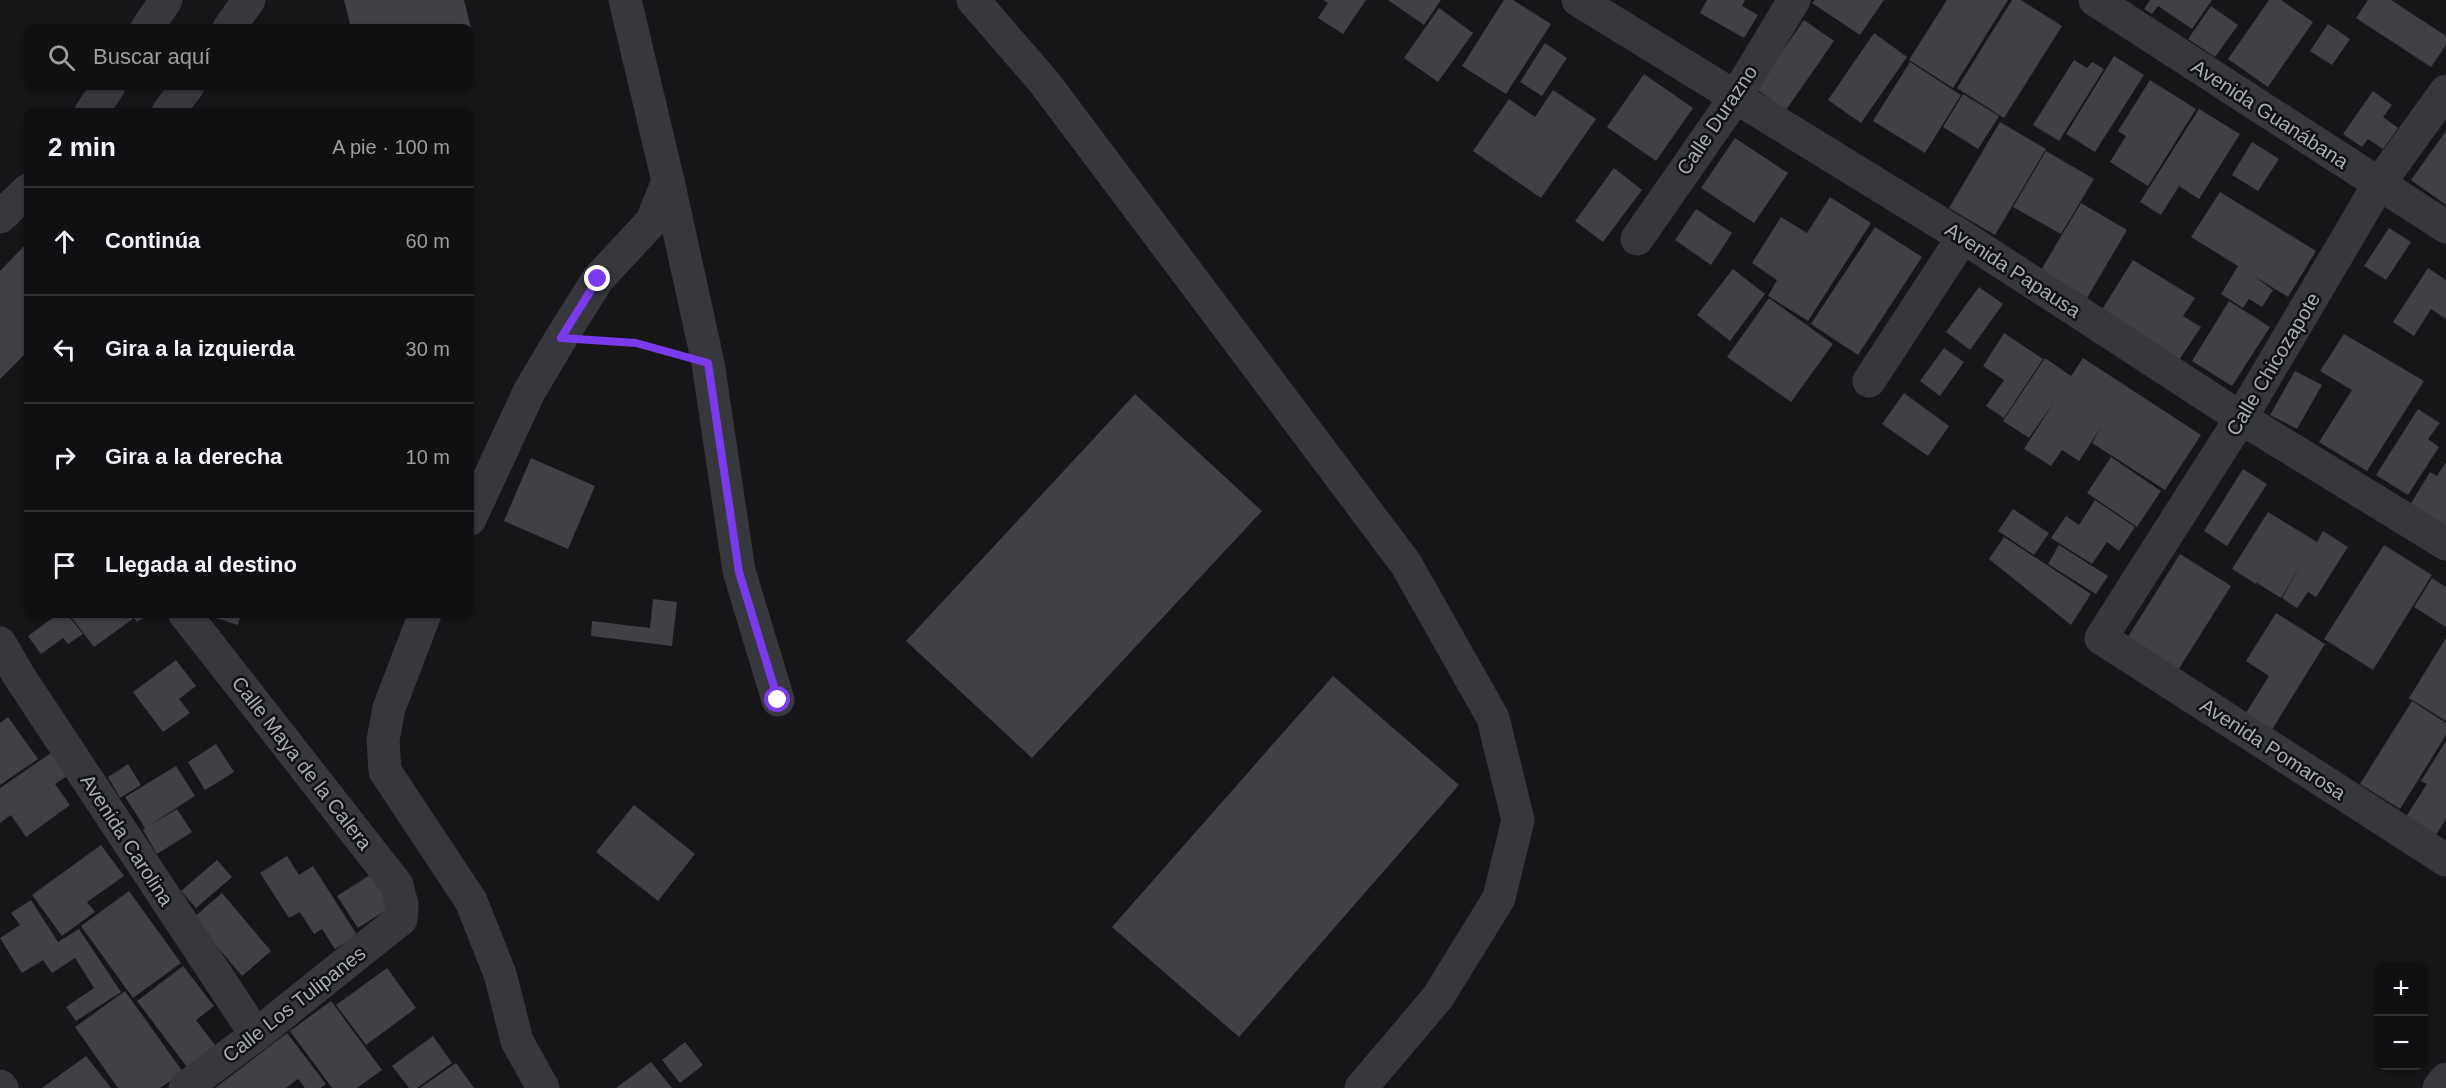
<!DOCTYPE html>
<html lang="es">
<meta charset="utf-8">
<style>
:root{--surface:#101012;--page:#19191b;--text:#f1f3f6;--muted:#9c9d9f;--line:#303032}
body{margin:0;font-family:Arial,sans-serif;background:var(--page);color:var(--text)}
.controls{position:absolute;right:18px;bottom:18px;display:grid;overflow:hidden;border-radius:12px;box-shadow:0 2px 4px #0004}
.controls button{width:54px;height:54px;display:grid;place-items:center;padding:0;border:0;border-bottom:2px solid var(--line);background:var(--surface);color:var(--text);font:30px sans-serif}
.stop{position:absolute;width:18px;height:18px;margin:-14px;border:4px solid #7c3aed;border-radius:50%;background:#fff}
.stop.end{background:#7c3aed;border-color:#fff;box-shadow:0 2px 6px #0008}
.list{margin:0;padding:0;list-style:none}
h2{display:flex;justify-content:space-between;align-items:center;height:78px;margin:0;padding:0 24px;font-size:26px}
h2 small{font-size:20px;font-weight:400;color:var(--muted)}
.list li{display:grid;grid-template-columns:39px 1fr auto;gap:18px;align-items:center;box-sizing:border-box;height:108px;padding:0 24px;border-top:2px solid var(--line)}
.list b{display:block;font-size:22px;white-space:nowrap}
.list em{font-size:20px;font-style:normal;color:var(--muted)}
.icon{flex:none;width:33px;height:33px;fill:none;stroke:currentColor;stroke-width:2;stroke-linecap:round;stroke-linejoin:round}
.map{position:relative;flex:none;width:2446px;height:1088px;overflow:hidden}
.search{position:absolute;background:var(--surface);box-shadow:0 2px 4px #0004;left:24px;top:24px;width:450px;height:66px;display:flex;align-items:center;gap:15px;box-sizing:border-box;padding:0 21px;border-radius:12px;color:var(--muted);font-size:22px}
.panel{position:absolute;background:var(--surface);box-shadow:0 2px 4px #0004;left:24px;top:108px;width:450px;height:510px;border-radius:12px}
.map>svg:first-child{display:block}
.building{fill:#404145}
.lines{fill:none;stroke-linecap:round;stroke-linejoin:round}
.path{stroke:#3d3f44;stroke-width:4;stroke-dasharray:3 4.5;stroke-linecap:butt}
.minor{stroke:#37383d;stroke-width:33}
.route{stroke:#7c3aed;stroke-width:8}
.labels{text-anchor:middle;stroke-width:5;stroke-linejoin:round;paint-order:stroke}
.street-label{font-size:20px;fill:#a8adb8;stroke:#111113}
</style>
<div class="map">
<svg width="2446" height="1088" viewBox="0 0 2446 1088">
<rect width="100%" height="100%" fill="#161618"/>
<g class="building">
<path d="M 344,0 L 464,0 L 474,40 L 470,41 L 470,28 L 351,28 Z"/>
<path d="M 1323,0 L 1366,0 L 1343,34 L 1318,18 L 1328,3 Z"/>
<path d="M 1388,0 L 1441,0 L 1424,25 Z"/>
<path d="M 1504,0 L 1513,0 L 1551,24 L 1506,94 L 1462,66 Z"/>
<path d="M 1707,0 L 1745,0 L 1742,6 L 1758,15 L 1744,38 L 1700,13 Z"/>
<path d="M 1815,0 L 1884,0 L 1860,35 L 1812,3 Z"/>
<path d="M 1947,0 L 2008,0 L 1953,88 L 1909,60 Z"/>
<path d="M 2012,0 L 2021,0 L 2062,26 L 2004,118 L 1957,88 Z"/>
<path d="M 2150,0 L 2212,0 L 2192,29 L 2158,6 L 2152,14 L 2144,9 Z"/>
<path d="M 2269,0 L 2281,0 L 2313,22 L 2268,87 L 2228,59 Z"/>
<path d="M 2368,0 L 2391,0 L 2446,36 L 2446,45 L 2431,67 L 2356,18 Z"/>
<path d="M 2211,6 L 2238,25 L 2215,57 L 2188,39 Z"/>
<path d="M 1439,8 L 1473,33 L 1438,82 L 1404,58 Z"/>
<path d="M 1804,20 L 1834,41 L 1786,110 L 1756,89 Z"/>
<path d="M 2328,24 L 2350,39 L 2332,65 L 2310,51 Z"/>
<path d="M 1874,33 L 1907,57 L 1861,123 L 1828,100 Z"/>
<path d="M 1545,43 L 1567,58 L 1542,96 L 1520,82 Z"/>
<path d="M 2114,56 L 2144,75 L 2095,152 L 2066,134 Z"/>
<path d="M 2074,60 L 2087,68 L 2092,62 L 2104,69 L 2059,141 L 2033,125 Z"/>
<path d="M 1910,62 L 1961,95 L 1925,153 L 1873,121 Z"/>
<path d="M 1644,74 L 1693,108 L 1656,161 L 1607,127 Z"/>
<path d="M 2150,80 L 2196,109 L 2148,186 L 2110,162 L 2126,136 L 2118,131 Z"/>
<path d="M 1553,90 L 1596,119 L 1541,198 L 1473,151 L 1509,99 L 1535,117 Z"/>
<path d="M 2373,91 L 2392,105 L 2383,117 L 2398,128 L 2383,149 L 2368,139 L 2362,147 L 2343,134 Z"/>
<path d="M 1963,94 L 1999,116 L 1978,149 L 1943,127 Z"/>
<path d="M 2199,109 L 2240,134 L 2199,199 L 2179,186 L 2161,215 L 2140,202 Z"/>
<path d="M 2000,122 L 2046,149 L 1995,235 L 1949,208 Z"/>
<path d="M 2446,131 L 2446,205 L 2411,180 Z"/>
<path d="M 1735,138 L 1788,173 L 1754,223 L 1701,188 Z"/>
<path d="M 2252,142 L 2279,159 L 2258,191 L 2232,175 Z"/>
<path d="M 2046,151 L 2094,179 L 2061,234 L 2013,207 Z"/>
<path d="M 1614,168 L 1642,190 L 1603,242 L 1575,221 Z"/>
<path d="M 2220,192 L 2316,251 L 2288,297 L 2254,276 L 2273,290 L 2262,307 L 2249,299 L 2243,308 L 2221,294 L 2238,266 L 2191,237 Z"/>
<path d="M 1830,197 L 1871,223 L 1808,321 L 1768,296 L 1777,280 L 1752,263 L 1781,217 L 1807,233 Z"/>
<path d="M 2081,203 L 2127,230 L 2087,298 L 2041,270 Z"/>
<path d="M 1696,209 L 1732,233 L 1711,265 L 1675,240 Z"/>
<path d="M 1875,227 L 1922,257 L 1858,355 L 1811,324 Z"/>
<path d="M 2389,228 L 2411,242 L 2386,280 L 2364,266 Z"/>
<path d="M 26,244 L 28,246 L 28,351 L 0,379 L 0,271 Z"/>
<path d="M 2133,260 L 2195,298 L 2183,316 L 2201,327 L 2179,360 L 2101,311 Z"/>
<path d="M 2428,268 L 2446,280 L 2446,319 L 2431,309 L 2414,336 L 2393,322 Z"/>
<path d="M 1733,269 L 1765,294 L 1730,341 L 1697,315 Z"/>
<path d="M 1979,287 L 2003,304 L 1970,350 L 1946,332 Z"/>
<path d="M 1769,298 L 1833,344 L 1791,402 L 1727,357 Z"/>
<path d="M 2229,301 L 2270,327 L 2232,386 L 2192,361 Z"/>
<path d="M 2004,333 L 2043,359 L 2004,418 L 1986,406 L 2004,380 L 1983,366 Z"/>
<path d="M 2344,334 L 2424,381 L 2367,471 L 2319,442 L 2352,390 L 2320,371 Z"/>
<path d="M 1944,348 L 1964,362 L 1940,396 L 1920,381 Z"/>
<path d="M 2045,358 L 2071,376 L 2083,358 L 2201,435 L 2165,490 L 2092,443 L 2101,427 L 2079,461 L 2062,450 L 2051,466 L 2024,449 L 2054,402 L 2029,438 L 2003,421 Z"/>
<path d="M 2295,371 L 2322,385 L 2297,429 L 2270,415 Z"/>
<path d="M 1904,393 L 1949,426 L 1928,456 L 1882,424 Z"/>
<path d="M 1135,394 L 1262,511 L 1032,758 L 906,641 Z"/>
<path d="M 2418,409 L 2440,423 L 2428,439 L 2439,447 L 2408,495 L 2376,475 Z"/>
<path d="M 2111,457 L 2161,491 L 2137,527 L 2087,493 Z"/>
<path d="M 531,458 L 595,486 L 568,549 L 504,521 Z"/>
<path d="M 2446,462 L 2446,527 L 2410,505 L 2430,472 L 2437,476 Z"/>
<path d="M 2243,469 L 2267,484 L 2227,546 L 2204,531 Z"/>
<path d="M 2095,500 L 2135,527 L 2119,551 L 2107,542 L 2092,564 L 2051,538 L 2066,516 L 2079,525 Z"/>
<path d="M 2013,509 L 2049,533 L 2034,555 L 1998,531 Z"/>
<path d="M 2268,512 L 2317,542 L 2323,531 L 2348,547 L 2316,597 L 2308,592 L 2297,608 L 2282,598 L 2304,560 L 2281,598 L 2257,583 L 2263,573 L 2256,584 L 2232,569 Z"/>
<path d="M 2004,537 L 2091,594 L 2071,625 L 1989,559 Z"/>
<path d="M 2059,545 L 2108,576 L 2096,594 L 2048,564 Z"/>
<path d="M 2384,545 L 2432,575 L 2373,670 L 2324,639 Z"/>
<path d="M 2180,554 L 2231,586 L 2175,675 L 2124,643 Z"/>
<path d="M 2432,578 L 2446,587 L 2446,627 L 2414,607 Z"/>
<path d="M 653,599 L 677,602 L 672,646 L 591,636 L 592,621 L 650,628 Z"/>
<path d="M 2276,613 L 2325,644 L 2270,733 L 2244,716 L 2269,676 L 2246,661 Z"/>
<path d="M 58,614 L 67,614 L 83,634 L 68,644 L 63,638 L 41,654 L 28,636 Z"/>
<path d="M 69,614 L 150,614 L 137,622 L 134,618 L 94,647 Z"/>
<path d="M 203,614 L 241,614 L 238,625 Z"/>
<path d="M 2446,638 L 2446,721 L 2409,698 Z"/>
<path d="M 176,660 L 196,686 L 179,699 L 190,713 L 163,732 L 133,692 Z"/>
<path d="M 1333,676 L 1459,785 L 1239,1037 L 1112,927 Z"/>
<path d="M 2412,701 L 2446,723 L 2446,735 L 2400,809 L 2360,784 Z"/>
<path d="M 8,717 L 38,759 L 0,785 L 0,723 Z"/>
<path d="M 2446,741 L 2446,819 L 2434,838 L 2404,820 L 2427,784 L 2421,781 Z"/>
<path d="M 216,744 L 234,772 L 205,790 L 188,762 Z"/>
<path d="M 51,753 L 67,776 L 55,784 L 70,805 L 26,837 L 11,815 L 0,823 L 0,788 Z"/>
<path d="M 128,764 L 141,785 L 120,798 L 108,777 Z"/>
<path d="M 176,766 L 195,796 L 148,826 L 177,809 L 192,832 L 157,854 L 143,830 L 145,828 L 125,797 Z"/>
<path d="M 634,805 L 695,854 L 658,901 L 596,852 Z"/>
<path d="M 101,845 L 124,876 L 87,902 L 95,912 L 62,936 L 32,895 Z"/>
<path d="M 287,856 L 299,875 L 313,866 L 357,935 L 335,949 L 322,929 L 314,934 L 300,912 L 289,918 L 260,873 Z"/>
<path d="M 217,860 L 232,877 L 196,908 L 181,891 Z"/>
<path d="M 373,873 L 394,905 L 358,928 L 337,896 Z"/>
<path d="M 129,891 L 181,963 L 133,998 L 81,926 Z"/>
<path d="M 222,893 L 271,951 L 242,976 L 193,918 Z"/>
<path d="M 31,900 L 58,942 L 79,929 L 121,992 L 76,1021 L 66,1007 L 94,988 L 75,958 L 52,973 L 43,960 L 22,973 L 0,938 L 20,925 L 11,913 Z"/>
<path d="M 183,966 L 214,1006 L 196,1020 L 215,1045 L 187,1067 L 137,1001 Z"/>
<path d="M 387,968 L 416,1008 L 366,1045 L 336,1005 Z"/>
<path d="M 125,991 L 183,1072 L 160,1088 L 118,1088 L 75,1027 Z"/>
<path d="M 331,1001 L 382,1070 L 357,1088 L 332,1088 L 290,1031 Z"/>
<path d="M 287,1033 L 326,1084 L 321,1088 L 305,1088 L 298,1079 L 286,1088 L 215,1088 Z"/>
<path d="M 433,1036 L 452,1063 L 417,1088 L 409,1088 L 392,1066 Z"/>
<path d="M 685,1042 L 703,1065 L 680,1083 L 662,1060 Z"/>
<path d="M 86,1056 L 111,1088 L 42,1088 Z"/>
<path d="M 651,1062 L 672,1088 L 616,1088 Z"/>
<path d="M 456,1063 L 474,1088 L 420,1088 Z"/>
</g>
<g class="lines">
<path class="path" d="M 600,341 L 636,343 L 669,352"/>
<g class="minor">
<path d="M 625,0 L 668,181 L 708,363 L 739,571 L 778,700"/>
<path d="M 973,0 L 1044,82 L 1406,564 L 1493,718 L 1518,820 L 1499,898 L 1438,997 L 1361,1088"/>
<path d="M 1578,0 L 1963,237 L 2241,418 L 2446,544"/>
<path d="M 2095,0 L 2446,227"/>
<path d="M 147,28 L 166,0"/>
<path d="M 229,28 L 249,0"/>
<path d="M 2446,91 L 2379,184 L 2241,418 L 2101,638 L 2446,860"/>
<path d="M 91,112 L 109,86"/>
<path d="M 168,112 L 188,86"/>
<path d="M 0,217 L 28,190"/>
<path d="M 1637,239 L 1735,98 L 1794,0"/>
<path d="M 1869,381 L 1963,237"/>
<path d="M 470,519 L 529,392 L 561,338 L 598,279 L 652,221 L 668,181"/>
<path d="M 425,614 L 389,708 L 383,740 L 385,771 L 471,901 L 500,974 L 517,1041 L 543,1088"/>
<path d="M 0,643 L 19,676 L 256,1035"/>
<path d="M 0,1086 L 2,1088"/>
<path d="M 185,1088 L 256,1035 L 401,919 L 402,905 L 397,885 L 185,614"/>
<path d="M 2439,1088 L 2446,1079"/>
</g>
</g>
<g class="lines">
<path class="route" d="M 598,279 L 561,338 L 636,343 L 708,363 L 739,572 L 778,700"/>
</g>
<g class="labels">
<g class="street-label">
<text transform="translate(2270 114) rotate(33)" y="7">Avenida Guanábana</text>
<text transform="translate(1717 120) rotate(-56)" y="7">Calle Durazno</text>
<text transform="translate(2013 270) rotate(33)" y="7">Avenida Papausa</text>
<text transform="translate(2273 364) rotate(-59)" y="7">Calle Chicozapote</text>
<text transform="translate(2273 749) rotate(33)" y="7">Avenida Pomarosa</text>
<text transform="translate(302 763) rotate(52)" y="7">Calle Maya de la Calera</text>
<text transform="translate(127 840) rotate(57)" y="7">Avenida Carolina</text>
<text transform="translate(294 1004) rotate(-38)" y="7">Calle Los Tulipanes</text>
</g>
</g>
</svg>
<div class="controls">
<button>+</button>
<button>−</button>
</div>
<div class="stop" style="left:778px;top:700px"></div>
<div class="stop end" style="left:598px;top:279px"></div>
<div class="search"><svg class="icon" aria-label="search" viewBox="0 0 24 24"><circle cx="10" cy="10" r="6"/><path d="M15 15l6 6"/></svg>Buscar aquí</div>
<section class="panel">
<h2>2 min<small>A pie · 100 m</small></h2>
<ul class="list">
<li><svg class="icon" aria-label="ahead" viewBox="0 0 24 24"><path d="M12 20V5M6 11l6-6 6 6"/></svg><div><b>Continúa</b></div><em>60 m</em></li>
<li><svg class="icon" aria-label="left" viewBox="0 0 24 24"><path d="M17 20v-9H6M10 6l-5 5 5 5"/></svg><div><b>Gira a la izquierda</b></div><em>30 m</em></li>
<li><svg class="icon" aria-label="right" viewBox="0 0 24 24"><path d="M7 20v-9h11M14 6l5 5-5 5"/></svg><div><b>Gira a la derecha</b></div><em>10 m</em></li>
<li><svg class="icon" aria-label="arrive" viewBox="0 0 24 24"><path d="M6 21V4h12l-3 4 3 4H6"/></svg><div><b>Llegada al destino</b></div></li>
</ul>
</section>
</div>
